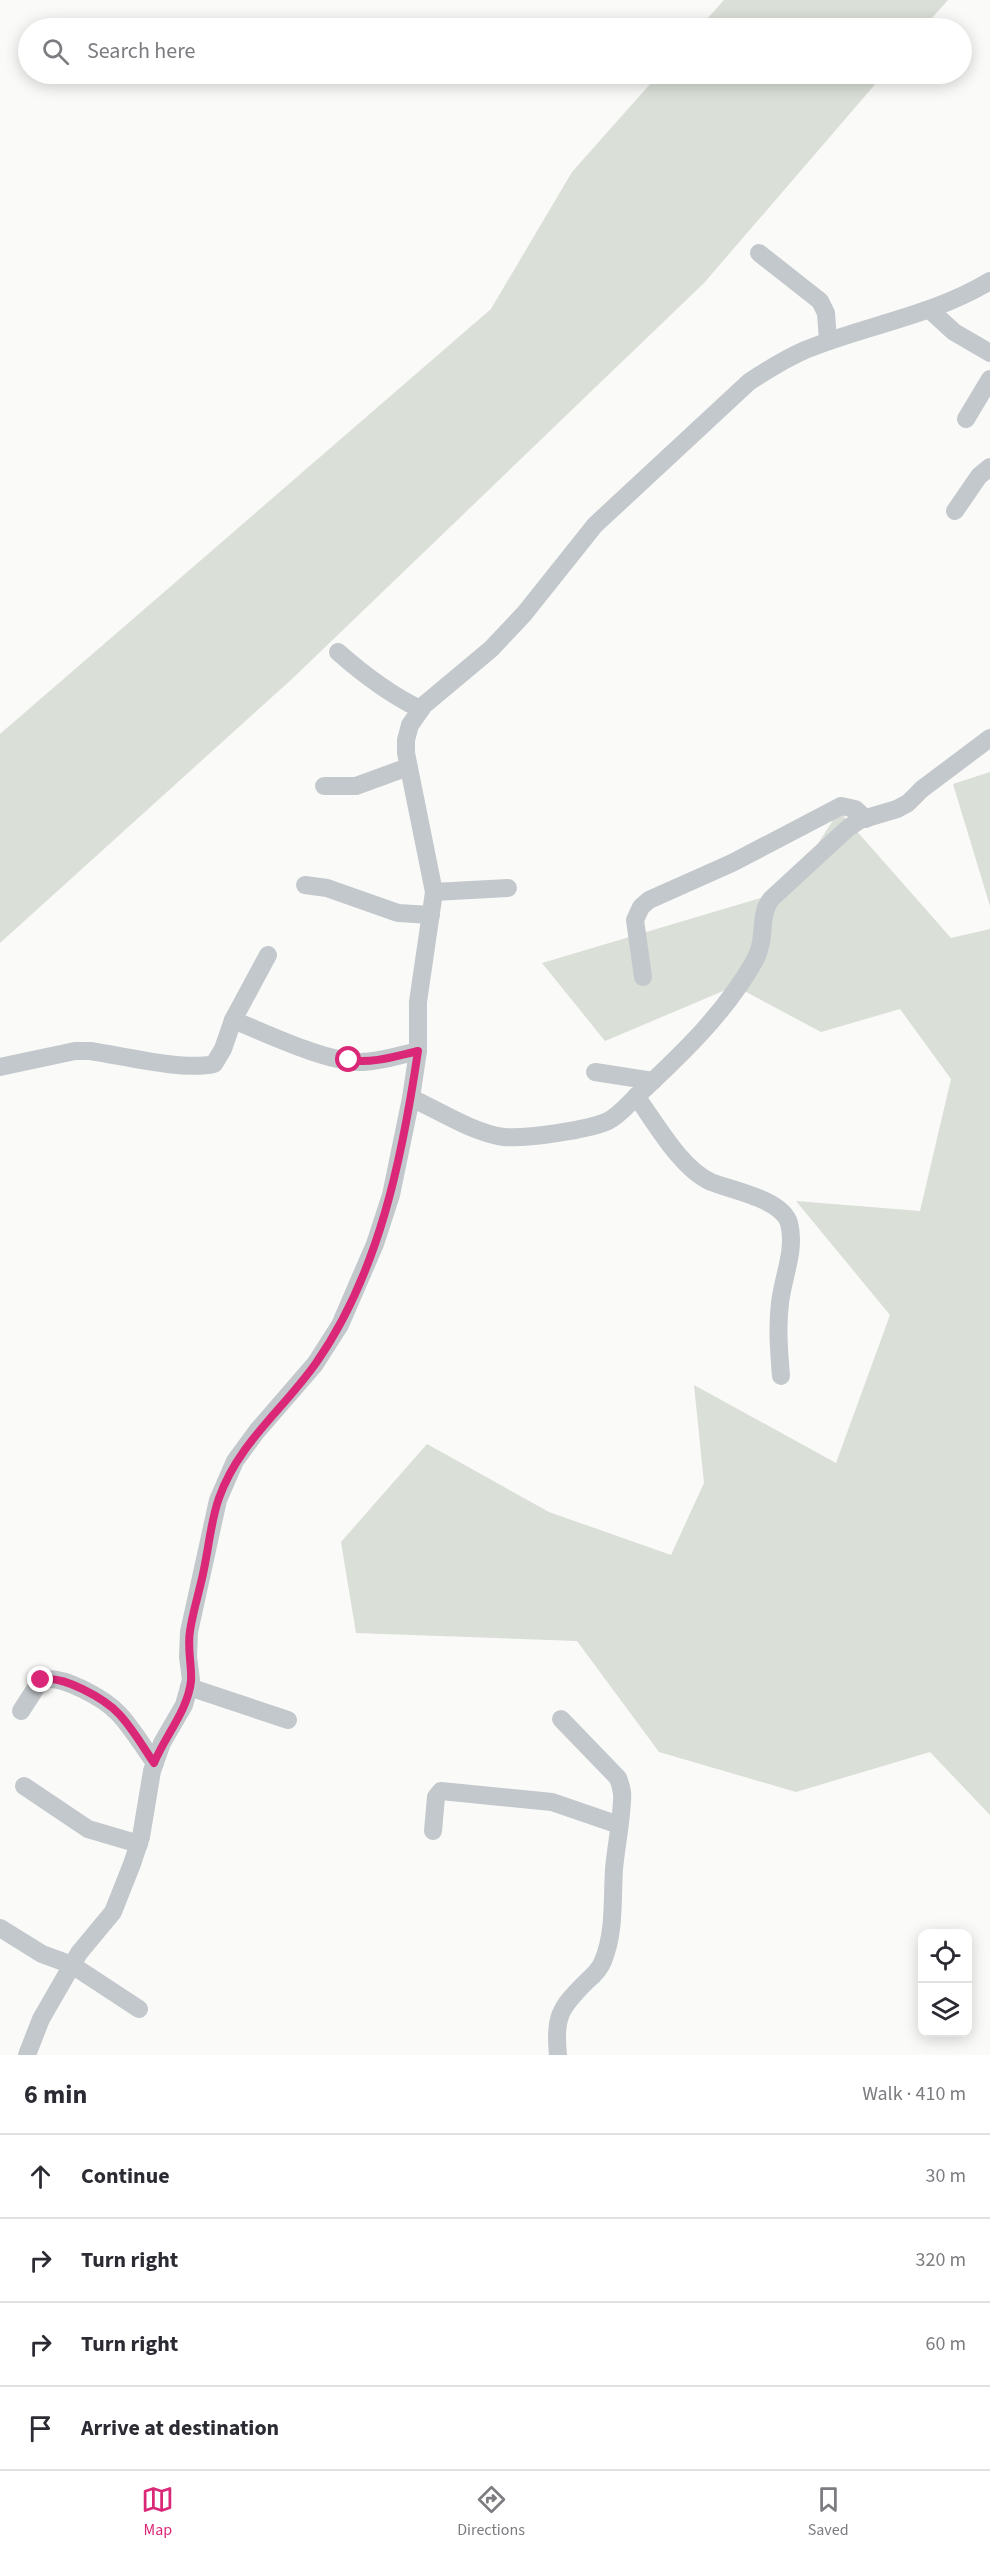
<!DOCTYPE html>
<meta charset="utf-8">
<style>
:root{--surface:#fff;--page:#f2f2f3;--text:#2b2b33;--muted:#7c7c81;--line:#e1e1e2;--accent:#db2777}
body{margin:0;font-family:"Source Sans 3",sans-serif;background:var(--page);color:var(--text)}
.controls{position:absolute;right:18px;bottom:18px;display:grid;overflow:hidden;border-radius:12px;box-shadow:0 3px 15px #0003}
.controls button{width:54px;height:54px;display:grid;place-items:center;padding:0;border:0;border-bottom:2px solid var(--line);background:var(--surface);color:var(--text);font:30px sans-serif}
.stop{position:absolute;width:18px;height:18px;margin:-14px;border:4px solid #db2777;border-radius:50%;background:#fff}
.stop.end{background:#db2777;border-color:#fff;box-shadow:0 2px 6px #0008}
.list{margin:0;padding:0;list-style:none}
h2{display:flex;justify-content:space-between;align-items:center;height:78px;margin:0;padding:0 24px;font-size:26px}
h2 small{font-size:20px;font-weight:400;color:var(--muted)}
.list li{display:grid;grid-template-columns:39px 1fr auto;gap:18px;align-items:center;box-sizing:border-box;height:84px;padding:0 24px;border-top:2px solid var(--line)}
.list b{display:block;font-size:22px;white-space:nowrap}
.list em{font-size:20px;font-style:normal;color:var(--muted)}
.icon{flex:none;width:33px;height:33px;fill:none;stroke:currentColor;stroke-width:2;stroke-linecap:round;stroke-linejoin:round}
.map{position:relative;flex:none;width:990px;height:2055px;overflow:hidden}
.search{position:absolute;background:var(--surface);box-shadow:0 3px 15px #0003;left:18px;right:18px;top:18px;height:66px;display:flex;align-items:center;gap:15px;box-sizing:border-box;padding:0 21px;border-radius:33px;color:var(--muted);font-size:22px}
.sheet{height:414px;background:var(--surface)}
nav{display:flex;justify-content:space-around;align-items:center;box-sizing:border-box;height:84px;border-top:2px solid var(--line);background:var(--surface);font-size:16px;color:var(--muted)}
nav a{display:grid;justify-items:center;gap:3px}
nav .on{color:var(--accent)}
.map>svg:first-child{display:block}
.green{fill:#dadfd7}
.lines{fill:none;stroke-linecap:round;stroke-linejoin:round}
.minor{stroke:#c3c8cc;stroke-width:18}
.route{stroke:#db2777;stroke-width:8}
</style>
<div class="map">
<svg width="990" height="2055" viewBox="0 0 990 2055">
<rect width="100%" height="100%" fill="#fafaf8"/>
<g class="green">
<path d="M 724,0 L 948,0 L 923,28 L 699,28 Z"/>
<path d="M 659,74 L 884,74 L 704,283 L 293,678 L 0,943 L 0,734 L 491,309 L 572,172 Z"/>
<path d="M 990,772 L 990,906 L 953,784 Z"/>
<path d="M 839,811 L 951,938 L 990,929 L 990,1815 L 930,1752 L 796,1792 L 659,1752 L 577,1641 L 356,1633 L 341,1542 L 427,1444 L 549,1512 L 671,1555 L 704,1483 L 694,1385 L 836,1463 L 890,1315 L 796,1201 L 920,1211 L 951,1079 L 900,1009 L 821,1032 L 735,986 L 605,1041 L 542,963 L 788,890 Z"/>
</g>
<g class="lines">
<g class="minor">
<path d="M 759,253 L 820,301 L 826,313 L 828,341"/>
<path d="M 930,310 L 954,332 L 990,353"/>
<path d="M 966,419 L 990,379"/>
<path d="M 955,511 L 979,476 L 990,467"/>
<path d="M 338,652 C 364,675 389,694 420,709"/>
<path d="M 324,786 L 356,786 L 408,767"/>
<path d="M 305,885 L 327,888 L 398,913 L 431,915"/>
<path d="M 434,892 L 508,888"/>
<path d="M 643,977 L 635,920 L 641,907 L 649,900 L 732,863 L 841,806 L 855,809 L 866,819"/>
<path d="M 233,1020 C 268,1034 323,1061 360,1062 C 379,1062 400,1055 418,1051"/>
<path d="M 0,1067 L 75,1051 L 90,1051 C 124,1056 182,1071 214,1064 L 223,1049 L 233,1020 L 268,955"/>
<path d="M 595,1072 L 653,1081"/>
<path d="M 636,1096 C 655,1122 681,1169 711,1182 C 731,1190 782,1199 789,1223 C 796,1250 783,1276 780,1303 C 777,1328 779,1351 781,1376"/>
<path d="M 411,1098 C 438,1110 475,1134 504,1137 C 526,1139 588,1130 608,1121 C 620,1115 629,1103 639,1094 C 682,1054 726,1012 755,960 C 767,938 758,916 771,899 L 848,828 L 860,820 L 897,809 L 908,803 L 922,789 L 990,738"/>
<path d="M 189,1687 L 288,1720"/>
<path d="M 21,1711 L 41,1680 C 62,1674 105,1699 119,1714 C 133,1729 143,1747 155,1763"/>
<path d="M 24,1786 L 88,1829 L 139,1844"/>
<path d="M 433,1831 L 436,1797 L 441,1791 L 552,1802 L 619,1825"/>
<path d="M 0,1928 L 42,1954 L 72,1965 L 139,2009"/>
<path d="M 27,2055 L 41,2019 L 79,1953 L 113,1912 L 132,1864 L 141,1837 L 152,1771 L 162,1743 L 184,1705 L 191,1680 L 188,1657 L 189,1632 L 218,1500 L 235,1461 L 257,1431 L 315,1364 L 340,1325 L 375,1244 L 391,1195 L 411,1098 L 418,1051 L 418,1002 L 434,892 L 406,753 L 406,740 L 410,725 L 424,705 L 491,649 L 524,614 L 595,525 L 749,382 C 767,370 785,359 805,350 C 866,325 932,316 990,281"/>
<path d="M 558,2055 C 554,2017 560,2008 586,1982 C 593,1976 600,1969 603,1961 C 615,1932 612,1900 614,1869 C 616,1847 621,1823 622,1801 C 623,1792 621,1786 618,1778 L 561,1719"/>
</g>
</g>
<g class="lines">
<path class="route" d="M 41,1680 C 62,1674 105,1699 119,1714 C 133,1729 143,1747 154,1763 C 165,1736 188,1710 191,1681 C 192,1665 187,1648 190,1631 C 193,1610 200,1590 204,1569 C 209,1546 211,1520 219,1498 C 239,1442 283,1410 316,1363 C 379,1273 402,1159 418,1051 C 396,1056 372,1064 349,1060"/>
</g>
</svg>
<div class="controls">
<button><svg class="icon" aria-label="locate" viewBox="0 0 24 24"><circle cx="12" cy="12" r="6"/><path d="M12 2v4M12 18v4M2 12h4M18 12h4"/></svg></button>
<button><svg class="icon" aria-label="layers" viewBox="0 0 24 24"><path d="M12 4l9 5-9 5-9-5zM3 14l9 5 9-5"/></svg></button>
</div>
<div class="stop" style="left:349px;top:1060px"></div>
<div class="stop end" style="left:41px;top:1680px"></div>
<div class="search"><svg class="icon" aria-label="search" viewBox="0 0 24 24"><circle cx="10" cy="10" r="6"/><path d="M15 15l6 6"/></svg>Search here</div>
</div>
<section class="sheet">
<h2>6 min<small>Walk · 410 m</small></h2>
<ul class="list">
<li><svg class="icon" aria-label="ahead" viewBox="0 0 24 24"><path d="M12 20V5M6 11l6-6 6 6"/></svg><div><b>Continue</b></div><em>30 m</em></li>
<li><svg class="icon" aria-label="right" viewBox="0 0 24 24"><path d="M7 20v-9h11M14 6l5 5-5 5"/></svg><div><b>Turn right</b></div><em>320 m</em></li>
<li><svg class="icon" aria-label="right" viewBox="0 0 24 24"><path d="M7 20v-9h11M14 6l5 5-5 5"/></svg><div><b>Turn right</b></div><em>60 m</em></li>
<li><svg class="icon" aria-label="arrive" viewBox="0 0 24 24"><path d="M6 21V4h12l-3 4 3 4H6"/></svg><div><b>Arrive at destination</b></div></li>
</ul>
</section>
<nav>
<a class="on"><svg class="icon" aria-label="map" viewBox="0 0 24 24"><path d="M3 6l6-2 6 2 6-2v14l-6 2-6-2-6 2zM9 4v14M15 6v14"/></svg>Map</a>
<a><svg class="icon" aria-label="directions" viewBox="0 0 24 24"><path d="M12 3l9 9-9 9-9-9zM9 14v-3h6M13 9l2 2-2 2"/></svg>Directions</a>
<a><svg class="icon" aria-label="saved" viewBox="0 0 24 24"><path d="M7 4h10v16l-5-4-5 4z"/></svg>Saved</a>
</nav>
